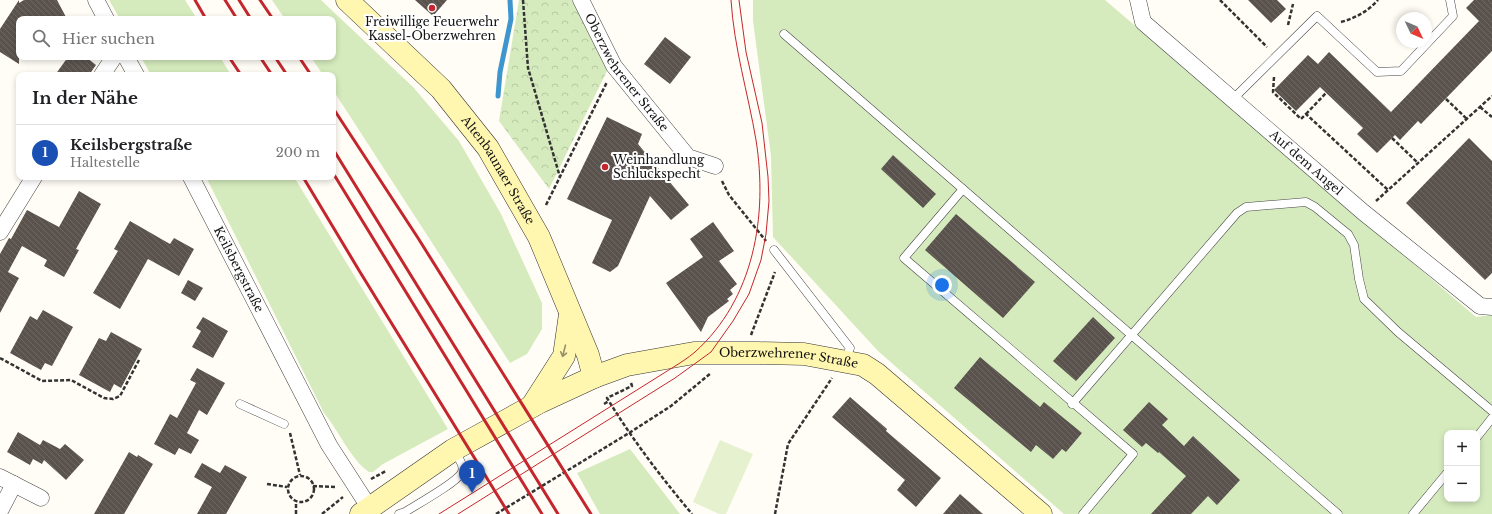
<!DOCTYPE html>
<html lang="de">
<meta charset="utf-8">
<style>
:root{--surface:#fff;--page:#f6f6f6;--text:#202124;--muted:#757577;--line:#e0e0e0;--accent:#c4262e}
body{margin:0;font-family:"Libre Baskerville",serif;background:var(--page);color:var(--text)}
.controls{position:absolute;right:12px;bottom:12px;display:grid;overflow:hidden;border-radius:8px;box-shadow:0 2px 6px #0003}
.controls button{width:36px;height:36px;display:grid;place-items:center;padding:0;border:0;border-bottom:1px solid var(--line);background:var(--surface);color:var(--text);font:20px sans-serif}
.compass{position:absolute;left:1396px;top:12px;width:36px;height:36px;border-radius:50%;background:var(--surface);box-shadow:0 2px 6px #0003;rotate:134deg}
.you{position:absolute;left:942px;top:285px;width:14px;height:14px;margin:-10px;border:3px solid #fff;border-radius:50%;background:#1a73e8;box-shadow:0 0 0 6px #1a73e833}
.badge{display:grid;place-items:center;width:26px;height:26px;border-radius:50%;background:var(--accent);color:#fff;font-size:13px;font-weight:700}
.pin{position:absolute;translate:-50% -33px;filter:drop-shadow(0 1px 2px #0008)}
.pin::after{content:'';position:absolute;top:21px;width:14px;height:12px;background:inherit;clip-path:polygon(0 0,100% 0,50% 100%)}
.list{margin:0;padding:0;list-style:none}
h2{display:flex;justify-content:space-between;align-items:center;height:52px;margin:0;padding:0 16px;font-size:17px}
h2 small{font-size:13px;font-weight:400;color:var(--muted)}
.list li{display:grid;grid-template-columns:26px 1fr auto;gap:12px;align-items:center;box-sizing:border-box;height:56px;padding:0 16px;border-top:1px solid var(--line)}
.list b{display:block;font-size:15px;white-space:nowrap}
.list p{margin:0;font-size:13px;white-space:nowrap;color:var(--muted)}
.list em{font-size:13px;font-style:normal;color:var(--muted)}
.icon{flex:none;width:22px;height:22px;fill:none;stroke:currentColor;stroke-width:2;stroke-linecap:round;stroke-linejoin:round}
.map{position:relative;flex:none;width:1492px;height:514px;overflow:hidden}
.search{position:absolute;background:var(--surface);box-shadow:0 2px 6px #0003;left:16px;top:16px;width:320px;height:44px;display:flex;align-items:center;gap:10px;box-sizing:border-box;padding:0 14px;border-radius:8px;color:var(--muted);font-size:15px}
.panel{position:absolute;background:var(--surface);box-shadow:0 2px 6px #0003;left:16px;top:72px;width:320px;height:108px;border-radius:8px}
.map>svg:first-child{display:block}
.grass{fill:#d5ebbd;fill-rule:evenodd}
.park{fill:url(#park-crowns)}
.pitch{fill:#e6f2cf}
.lines{fill:none;stroke-linecap:round;stroke-linejoin:round}
.stream{stroke:#3f96cf;stroke-width:5}
.building{fill:url(#building-back-hatch)}
.service-casing{stroke:#444;stroke-width:9}
.minor-casing{stroke:#444;stroke-width:17}
.secondary-casing{stroke:#333;stroke-width:23}
.path{stroke:#333;stroke-width:2.5;stroke-dasharray:4 2;stroke-linecap:butt}
.service{stroke:#fff;stroke-width:8}
.minor{stroke:#fff;stroke-width:16}
.secondary{stroke:#fff6b0;stroke-width:22}
.tram{stroke:#c4262e;stroke-width:1}
.rail{stroke:#c4262e;stroke-width:3}
.oneway{stroke:#948f68}
.poi-dot{fill:#c4262e;stroke:#fff;stroke-width:1.5}
.labels{text-anchor:middle;stroke-width:4;stroke-linejoin:round;paint-order:stroke}
.poi-label{font-size:12px;fill:#111;stroke:#fff}
.street-label{font-size:12px;fill:#111;stroke:#fff}
</style>
<div class="map">
<svg width="1492" height="514" viewBox="0 0 1492 514">
<defs>
<pattern id="park-crowns" width="20" height="18" patternUnits="userSpaceOnUse"><rect width="20" height="18" fill="#d5ebbd"/><path d="M2 6a3 3 0 1 1 6 0M12 15a3 3 0 1 1 6 0" fill="none" stroke="#b6c8a1"/></pattern>
<pattern id="building-back-hatch" width="6" height="6" patternUnits="userSpaceOnUse"><rect width="6" height="6" fill="#5a524d"/><path d="M-1 5l2 2M0 0l6 6M5-1l2 2" fill="none" stroke="#6d6662"/></pattern>
</defs>
<rect width="100%" height="100%" fill="#fffdf5"/>
<g class="grass">
<path d="M 109,0 L 185,0 L 197,19 L 120,19 Z"/>
<path d="M 272,0 L 321,0 L 413,87 L 459,141 L 501,214 L 542,303 L 542,329 L 527,354 L 510,363 L 333,90 L 333,75 L 323,75 L 311,57 L 333,57 L 333,19 L 285,19 Z"/>
<path d="M 753,0 L 1105,0 L 1476,317 L 1492,315 L 1492,514 L 1064,514 L 878,351 L 773,237 L 771,156 L 753,21 ZM 1447,433 L 1477,433 L 1477,499 L 1447,499 Z"/>
<path d="M 141,57 L 220,57 L 231,75 L 151,75 Z"/>
<path d="M 206,177 L 294,177 L 448,429 L 383,464 L 373,472 L 369,472 C 351,460 339,431 324,413 Z"/>
<path d="M 630,449 L 680,514 L 600,514 L 577,473 Z"/>
</g>
<path class="park" d="M 519,0 L 572,0 L 608,69 L 549,189 L 499,121 Z"/>
<path class="pitch" d="M 720,440 L 753,454 L 726,514 L 719,514 L 693,502 Z"/>
<g class="lines">
<path class="stream" d="M 498,96 L 500,72 L 511,19 L 510,0"/>
</g>
<g class="building">
<path d="M 19,0 L 19,3 L 24,0 L 57,0 L 67,19 L 19,19 L 19,64 L 0,52 L 0,29 Z"/>
<path d="M 415,0 L 447,0 L 433,16 Z"/>
<path d="M 1248,0 L 1277,0 L 1286,9 L 1271,23 Z"/>
<path d="M 1474,0 L 1492,0 L 1492,51 L 1421,124 L 1418,121 L 1400,140 L 1395,135 L 1377,153 L 1357,134 L 1363,128 L 1320,87 L 1296,111 L 1274,90 L 1308,55 L 1318,64 L 1329,52 L 1391,112 L 1479,21 L 1466,8 Z"/>
<path d="M 665,37 L 691,57 L 670,84 L 644,64 Z"/>
<path d="M 68,57 L 86,57 L 96,65 L 89,75 L 55,75 Z"/>
<path d="M 607,117 L 642,134 L 638,144 L 689,205 L 671,220 L 650,196 L 618,266 L 610,272 L 592,263 L 612,220 L 567,199 Z"/>
<path d="M 1469,138 L 1492,161 L 1492,273 L 1485,280 L 1406,203 Z"/>
<path d="M 893,155 L 936,194 L 923,208 L 881,169 Z"/>
<path d="M 79,191 L 101,204 L 76,249 L 79,250 L 64,277 L 44,266 L 47,260 L 22,246 L 8,272 L 19,278 L 0,313 L 0,254 L 9,238 L 11,239 L 27,210 L 59,227 Z"/>
<path d="M 956,214 L 1035,282 L 1003,318 L 925,250 Z"/>
<path d="M 130,221 L 170,244 L 174,238 L 194,249 L 179,276 L 148,259 L 120,309 L 93,293 L 118,251 L 114,249 Z"/>
<path d="M 713,222 L 734,251 L 719,261 L 737,284 L 730,290 L 733,294 L 727,299 L 729,301 L 708,317 L 701,332 L 666,283 L 703,257 L 690,239 Z"/>
<path d="M 188,280 L 203,288 L 195,301 L 181,293 Z"/>
<path d="M 43,310 L 73,327 L 52,366 L 45,363 L 41,370 L 10,353 L 30,316 L 37,320 Z"/>
<path d="M 203,317 L 228,331 L 213,358 L 192,347 L 201,331 L 196,328 Z"/>
<path d="M 1093,317 L 1115,338 L 1076,381 L 1053,361 Z"/>
<path d="M 111,332 L 142,349 L 121,388 L 114,384 L 110,392 L 79,375 L 99,338 L 106,341 Z"/>
<path d="M 980,357 L 1040,407 L 1044,402 L 1082,433 L 1066,452 L 1062,449 L 1053,459 L 1036,445 L 1031,452 L 954,388 Z"/>
<path d="M 197,368 L 225,383 L 207,415 L 199,410 L 187,433 L 199,440 L 191,454 L 179,448 L 175,455 L 154,444 L 170,414 L 177,418 L 196,383 L 190,380 Z"/>
<path d="M 850,397 L 887,429 L 886,431 L 941,478 L 916,507 L 897,490 L 905,480 L 832,417 Z"/>
<path d="M 1149,402 L 1168,419 L 1162,425 L 1184,446 L 1193,436 L 1240,480 L 1217,505 L 1208,496 L 1191,514 L 1151,514 L 1186,476 L 1159,452 L 1158,453 L 1146,443 L 1142,447 L 1123,430 Z"/>
<path d="M 18,432 L 40,445 L 43,440 L 60,449 L 65,444 L 84,460 L 66,480 L 44,460 L 42,464 L 33,459 L 30,465 L 7,452 Z"/>
<path d="M 129,452 L 137,457 L 138,455 L 153,464 L 124,514 L 94,514 Z"/>
<path d="M 202,463 L 220,473 L 225,465 L 247,477 L 226,514 L 197,514 L 212,487 L 194,477 Z"/>
<path d="M 960,494 L 983,514 L 943,514 Z"/>
</g>
<g class="lines">
<defs>
<g id="service">
<path d="M 784,34 L 1338,514"/>
<path d="M 1233,99 L 1317,16 L 1377,72 L 1401,71 L 1453,16 L 1450,0"/>
<path d="M 963,189 L 904,258 L 1133,454 L 1083,514"/>
<path d="M 774,250 L 850,348 L 845,361"/>
<path d="M 240,404 L 284,424"/>
<path d="M 1072,404 L 1237,213 L 1246,207 L 1306,202 L 1315,207 L 1348,234 L 1354,245 L 1359,279 L 1364,299 L 1398,332 L 1492,411"/>
<path d="M 1477,437 L 1492,418"/>
<path d="M 399,514 L 405,512 C 416,505 458,482 462,472 C 465,465 457,456 453,450"/>
<path d="M 1413,514 L 1447,473"/>
</g>
<g id="minor">
<path d="M 96,0 L 106,19"/>
<path id="s1" d="M 581,0 L 614,66 L 688,157 L 715,166"/>
<path id="s2" d="M 1138,0 L 1143,22 L 1363,212 L 1480,306 L 1492,307"/>
<path d="M 126,57 L 136,75"/>
<path d="M 102,75 L 114,57"/>
<path id="s3" d="M 191,177 L 329,445 L 369,507"/>
<path d="M 0,232 L 34,177"/>
<path d="M 0,477 L 41,498"/>
<path d="M 0,511 L 14,484"/>
</g>
<g id="secondary">
<path id="s4" d="M 347,0 L 441,89 L 488,148 L 539,237 L 588,355 L 594,377"/>
<path d="M 532,406 L 564,356 L 570,314"/>
<path id="s5" d="M 361,514 L 453,450 L 540,402 L 594,377 L 627,365 L 694,353 L 758,353 L 804,354 L 863,365 L 877,374 L 1041,514"/>
</g>
</defs>
<use href="#service" class="service-casing"/>
<use href="#minor" class="minor-casing"/>
<use href="#secondary" class="secondary-casing"/>
<g class="path">
<path d="M 523,0 L 528,68 L 560,177"/>
<path d="M 1220,0 L 1267,47"/>
<path d="M 1341,22 C 1356,18 1368,11 1378,0"/>
<path d="M 1288,25 L 1293,4"/>
<path d="M 1274,77 L 1273,92 L 1301,119 L 1306,114 L 1388,190"/>
<path d="M 1446,99 L 1467,119"/>
<path d="M 1480,107 L 1492,117"/>
<path d="M 1306,114 L 1326,93"/>
<path d="M 1392,138 L 1418,163"/>
<path d="M 722,181 L 729,195 L 766,241"/>
<path d="M 1376,201 L 1492,96"/>
<path d="M 546,205 L 607,82"/>
<path d="M 751,335 L 775,272"/>
<path d="M 0,358 L 42,381 L 71,380 L 104,398 L 113,399 L 120,396 L 139,360"/>
<path d="M 631,383 L 632,386 L 607,398 C 632,439 661,477 692,514"/>
<path d="M 604,404 L 609,401"/>
<path d="M 290,433 L 300,475"/>
<circle cx="301" cy="489" r="13"/>
<path d="M 371,479 L 386,471"/>
<path d="M 267,484 L 287,487"/>
<path d="M 313,486 L 337,487"/>
<path d="M 296,514 L 296,501"/>
<path d="M 322,514 L 343,497"/>
<path d="M 496,514 L 629,433 L 671,406 L 711,373"/>
<path d="M 775,514 L 788,444 L 832,378"/>
</g>
<use href="#service" class="service"/>
<use href="#minor" class="minor"/>
<use href="#secondary" class="secondary"/>
<g class="tram">
<path d="M 439,514 L 672,368 C 680,363 688,358 695,352 C 754,299 768,216 756,140 C 748,93 734,48 731,0"/>
<path d="M 458,514 L 675,378 L 711,352 L 733,321 L 749,294 L 761,260 L 766,234 L 769,201 L 768,177 L 762,123 L 746,52 L 739,0"/>
</g>
<g class="rail">
<path d="M 195,0 L 206,19"/>
<path d="M 225,0 L 237,19"/>
<path d="M 239,0 L 251,19"/>
<path d="M 260,0 L 273,19"/>
<path d="M 229,57 L 241,75"/>
<path d="M 260,57 L 272,75"/>
<path d="M 275,57 L 287,75"/>
<path d="M 299,57 L 311,75"/>
<path d="M 333,108 L 418,238 L 591,514"/>
<path d="M 333,149 L 558,514"/>
<path d="M 333,173 L 542,514"/>
<path d="M 303,177 L 360,272 L 509,514"/>
</g>
</g>
<defs><path id="oneway-shaft" d="M-6 0H5M1.5-3L5.5 0L1.5 3" fill="none" stroke-width="1.6" stroke-linecap="round" stroke-linejoin="round"/></defs>
<use class="oneway" href="#oneway-shaft" transform="translate(564 351) rotate(104)"/>
<g class="poi-dot">
<circle cx="432" cy="8" r="4"/>
<circle cx="605" cy="167" r="4"/>
</g>
<g class="labels">
<g class="poi-label">
<text x="432" y="26">Freiwillige Feuerwehr<tspan x="432" dy="14">Kassel-Oberzwehren</tspan></text>
<text x="613" y="164" text-anchor="start">Weinhandlung<tspan x="613" dy="14">Schluckspecht</tspan></text>
</g>
<g class="street-label">
<text dy="4" stroke="none"><textPath href="#s1" startOffset="86">Oberzwehrener Straße</textPath></text>
<text dy="4" stroke="none"><textPath href="#s2" startOffset="238">Auf dem Angel</textPath></text>
<text dy="4" stroke="none"><textPath href="#s4" startOffset="229">Altenbaunaer Straße</textPath></text>
<text dy="4" stroke="none"><textPath href="#s3" startOffset="104">Keilsbergstraße</textPath></text>
<text dy="4" stroke="none"><textPath href="#s5" startOffset="469">Oberzwehrener Straße</textPath></text>
</g>
</g>
</svg>
<div class="controls">
<button>+</button>
<button>−</button>
</div>
<svg class="compass" viewBox="-18 -18 36 36"><path d="M0-13l5 13h-10z" fill="#e53935"/><path d="M0 13l5-13h-10z" fill="#757577"/></svg>
<div class="you"></div>
<div class="pin badge" style="left:472px;top:493px;background:#1a4fb4">1</div>
<div class="search"><svg class="icon" aria-label="search" viewBox="0 0 24 24"><circle cx="10" cy="10" r="6"/><path d="M15 15l6 6"/></svg>Hier suchen</div>
<section class="panel">
<h2>In der Nähe<small></small></h2>
<ul class="list">
<li><span class="badge" style="background:#1a4fb4">1</span><div><b>Keilsbergstraße</b><p>Haltestelle</p></div><em>200 m</em></li>
</ul>
</section>
</div>
